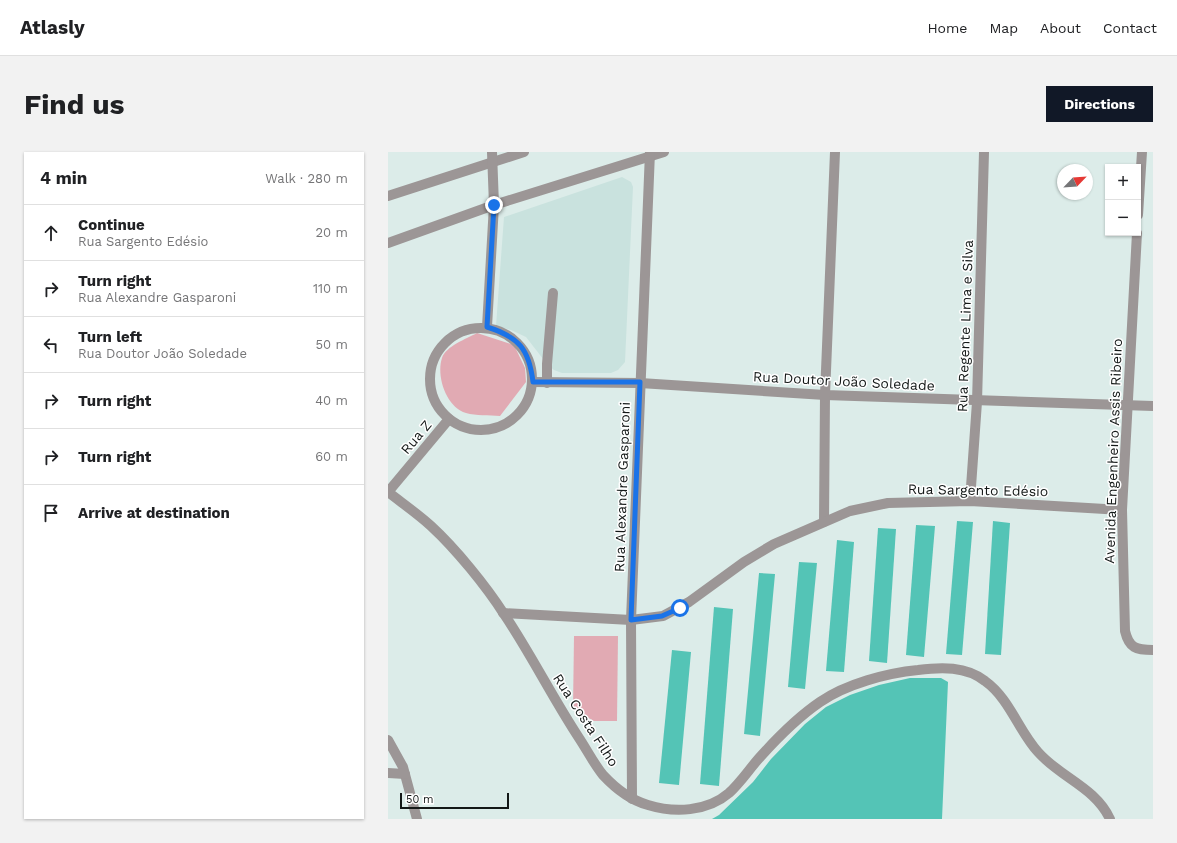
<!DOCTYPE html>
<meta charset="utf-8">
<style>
:root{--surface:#fff;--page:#f2f2f2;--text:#202124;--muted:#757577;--line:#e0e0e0;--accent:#111827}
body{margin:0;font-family:"Work Sans",sans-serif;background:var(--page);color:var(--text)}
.controls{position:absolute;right:12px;top:12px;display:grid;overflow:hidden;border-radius:0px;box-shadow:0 1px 3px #0004}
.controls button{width:36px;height:36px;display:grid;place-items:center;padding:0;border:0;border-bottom:1px solid var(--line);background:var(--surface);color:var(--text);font:20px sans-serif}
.compass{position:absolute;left:669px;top:12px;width:36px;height:36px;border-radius:50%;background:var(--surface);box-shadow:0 1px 3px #0004;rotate:65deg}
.scale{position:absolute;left:12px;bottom:10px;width:109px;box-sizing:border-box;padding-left:4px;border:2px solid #131817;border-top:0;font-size:11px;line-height:14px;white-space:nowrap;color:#131817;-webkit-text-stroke:3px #fff;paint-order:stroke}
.stop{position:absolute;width:12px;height:12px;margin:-9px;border:3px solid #1a73e8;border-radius:50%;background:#fff}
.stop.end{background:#1a73e8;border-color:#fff;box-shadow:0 1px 4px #0008}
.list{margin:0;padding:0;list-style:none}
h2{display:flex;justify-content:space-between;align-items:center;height:52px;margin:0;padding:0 16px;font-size:17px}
h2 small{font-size:13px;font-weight:400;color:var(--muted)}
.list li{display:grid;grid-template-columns:26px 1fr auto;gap:12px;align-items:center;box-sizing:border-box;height:56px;padding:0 16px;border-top:1px solid var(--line)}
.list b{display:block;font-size:15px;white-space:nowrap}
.list p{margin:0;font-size:13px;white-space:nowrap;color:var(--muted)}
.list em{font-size:13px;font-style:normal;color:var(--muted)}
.icon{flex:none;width:22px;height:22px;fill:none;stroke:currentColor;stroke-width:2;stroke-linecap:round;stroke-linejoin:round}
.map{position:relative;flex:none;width:765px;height:667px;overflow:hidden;border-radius:0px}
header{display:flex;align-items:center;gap:24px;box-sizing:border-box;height:56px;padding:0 20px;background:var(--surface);border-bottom:1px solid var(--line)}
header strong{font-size:19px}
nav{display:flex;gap:22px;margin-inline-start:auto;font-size:14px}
.intro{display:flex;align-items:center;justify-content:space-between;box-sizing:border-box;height:96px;padding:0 24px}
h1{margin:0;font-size:28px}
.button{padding:10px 18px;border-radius:0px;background:var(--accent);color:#fff;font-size:14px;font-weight:700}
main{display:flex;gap:24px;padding:0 24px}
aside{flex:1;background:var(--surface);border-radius:0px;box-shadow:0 1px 3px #0004}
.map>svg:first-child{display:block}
.built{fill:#c9e2de}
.green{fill:#e1aab3}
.building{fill:#54c4b6}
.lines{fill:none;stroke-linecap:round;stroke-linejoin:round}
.minor{stroke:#9c9696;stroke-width:10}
.route{stroke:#1a73e8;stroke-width:5}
.labels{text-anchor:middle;stroke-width:3;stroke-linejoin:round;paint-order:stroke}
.street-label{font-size:14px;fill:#131817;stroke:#fff}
</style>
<header>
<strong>Atlasly</strong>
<nav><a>Home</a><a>Map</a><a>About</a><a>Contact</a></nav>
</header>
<div class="intro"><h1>Find us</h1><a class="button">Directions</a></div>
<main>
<aside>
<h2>4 min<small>Walk · 280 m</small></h2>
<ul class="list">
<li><svg class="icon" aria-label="ahead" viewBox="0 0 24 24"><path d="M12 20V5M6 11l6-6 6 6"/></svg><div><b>Continue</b><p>Rua Sargento Edésio</p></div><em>20 m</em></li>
<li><svg class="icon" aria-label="right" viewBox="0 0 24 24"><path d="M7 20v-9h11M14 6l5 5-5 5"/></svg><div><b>Turn right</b><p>Rua Alexandre Gasparoni</p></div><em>110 m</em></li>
<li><svg class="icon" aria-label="left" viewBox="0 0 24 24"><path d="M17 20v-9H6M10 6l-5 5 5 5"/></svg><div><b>Turn left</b><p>Rua Doutor João Soledade</p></div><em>50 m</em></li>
<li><svg class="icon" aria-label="right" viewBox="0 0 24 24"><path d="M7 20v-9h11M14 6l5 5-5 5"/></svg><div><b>Turn right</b></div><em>40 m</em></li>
<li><svg class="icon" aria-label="right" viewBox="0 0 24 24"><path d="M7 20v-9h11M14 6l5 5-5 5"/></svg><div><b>Turn right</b></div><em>60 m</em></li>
<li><svg class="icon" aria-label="arrive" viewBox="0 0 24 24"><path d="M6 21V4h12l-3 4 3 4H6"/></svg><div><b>Arrive at destination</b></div></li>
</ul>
</aside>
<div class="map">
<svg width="765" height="667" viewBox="0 0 765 667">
<rect width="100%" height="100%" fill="#dcece9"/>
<path class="built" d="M 234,25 L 243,30 L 245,35 L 237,210 L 230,218 L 223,221 L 174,221 L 166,218 L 159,212 L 138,185 L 123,178 L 108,174 L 116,65 Z"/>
<g class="green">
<path d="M 89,181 L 126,193 L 137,216 L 138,230 L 112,264 C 101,263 88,264 78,261 C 58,255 48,224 54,206 C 58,194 78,187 89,181 Z"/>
<path d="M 186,484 L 230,484 L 229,569 L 206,569 L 185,557 Z"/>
</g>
<g class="building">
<path d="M 569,369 L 585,370 L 574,503 L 558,502 Z"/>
<path d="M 605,369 L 622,371 L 613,503 L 597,502 Z"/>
<path d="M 528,373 L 547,374 L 536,505 L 518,503 Z"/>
<path d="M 490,376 L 508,377 L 499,511 L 481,509 Z"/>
<path d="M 449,388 L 466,390 L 456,520 L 438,519 Z"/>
<path d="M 411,410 L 429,411 L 417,537 L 400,535 Z"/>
<path d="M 371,421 L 387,422 L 372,584 L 356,582 Z"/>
<path d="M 326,455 L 345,457 L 331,634 L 312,632 Z"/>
<path d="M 284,498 L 303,500 L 291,633 L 271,631 Z"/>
<path d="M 522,526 L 553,526 L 560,530 L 554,667 L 324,667 L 331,663 L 365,630 L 383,607 L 417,572 L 438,555 L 462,543 L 491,533 Z"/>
</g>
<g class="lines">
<g class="minor">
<path d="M 0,44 L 136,0"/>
<path d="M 750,63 L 754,0"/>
<path d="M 749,81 L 734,358 L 737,479 C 741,496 748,498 765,498"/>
<path d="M 0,91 L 106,53 L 276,0"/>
<path d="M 99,175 L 106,53 L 104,0"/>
<circle cx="93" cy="227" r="51"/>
<path d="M 145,230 L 252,231 L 437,243 L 765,254"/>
<path d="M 159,231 L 159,212 L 165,141"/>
<path d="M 0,340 C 14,351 30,362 43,374 C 68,397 98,434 116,462 C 143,502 164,545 191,586 C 199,598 206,612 215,623 C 228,637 242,648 260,653 C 286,661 319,660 341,641 C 353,630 362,616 373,604 C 391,584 410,565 432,550 C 458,532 499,521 530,518 C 553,515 578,514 597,529 C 622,547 630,578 650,600 C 673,626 707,635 722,667"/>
<path d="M 0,340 L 61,267"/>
<path d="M 582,349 L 589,250 L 596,0"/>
<path d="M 436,370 L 437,243 L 447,0"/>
<path d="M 115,461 L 243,468 L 275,464 L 301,450 L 356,410 L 386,392 L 462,359 L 500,351 L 582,349 L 734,358"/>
<path d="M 0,588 L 15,615 L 29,667"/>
<path d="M 0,621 L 17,622"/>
<path d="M 244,647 L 243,468 L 262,0"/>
</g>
</g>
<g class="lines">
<path class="route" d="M 106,53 L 99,175 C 131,185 141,197 145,230 L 252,230 L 243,468 L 274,464 L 292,456"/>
</g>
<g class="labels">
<g class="street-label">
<text transform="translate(577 174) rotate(-88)" y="5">Rua Regente Lima e Silva</text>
<text transform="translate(456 229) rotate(3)" y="5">Rua Doutor João Soledade</text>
<text transform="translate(28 285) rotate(-50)" y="5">Rua Z</text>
<text transform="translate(725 299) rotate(-88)" y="5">Avenida Engenheiro Assis Ribeiro</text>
<text transform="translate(234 335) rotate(-88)" y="5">Rua Alexandre Gasparoni</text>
<text transform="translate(590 338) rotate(1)" y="5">Rua Sargento Edésio</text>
<text transform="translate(198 568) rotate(57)" y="5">Rua Costa Filho</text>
</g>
</g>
</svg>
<div class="controls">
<button>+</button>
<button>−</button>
</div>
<svg class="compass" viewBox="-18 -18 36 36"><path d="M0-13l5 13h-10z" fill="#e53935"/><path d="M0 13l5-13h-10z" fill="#757577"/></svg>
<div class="scale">50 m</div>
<div class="stop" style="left:292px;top:456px"></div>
<div class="stop end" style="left:106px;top:53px"></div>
</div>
</main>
